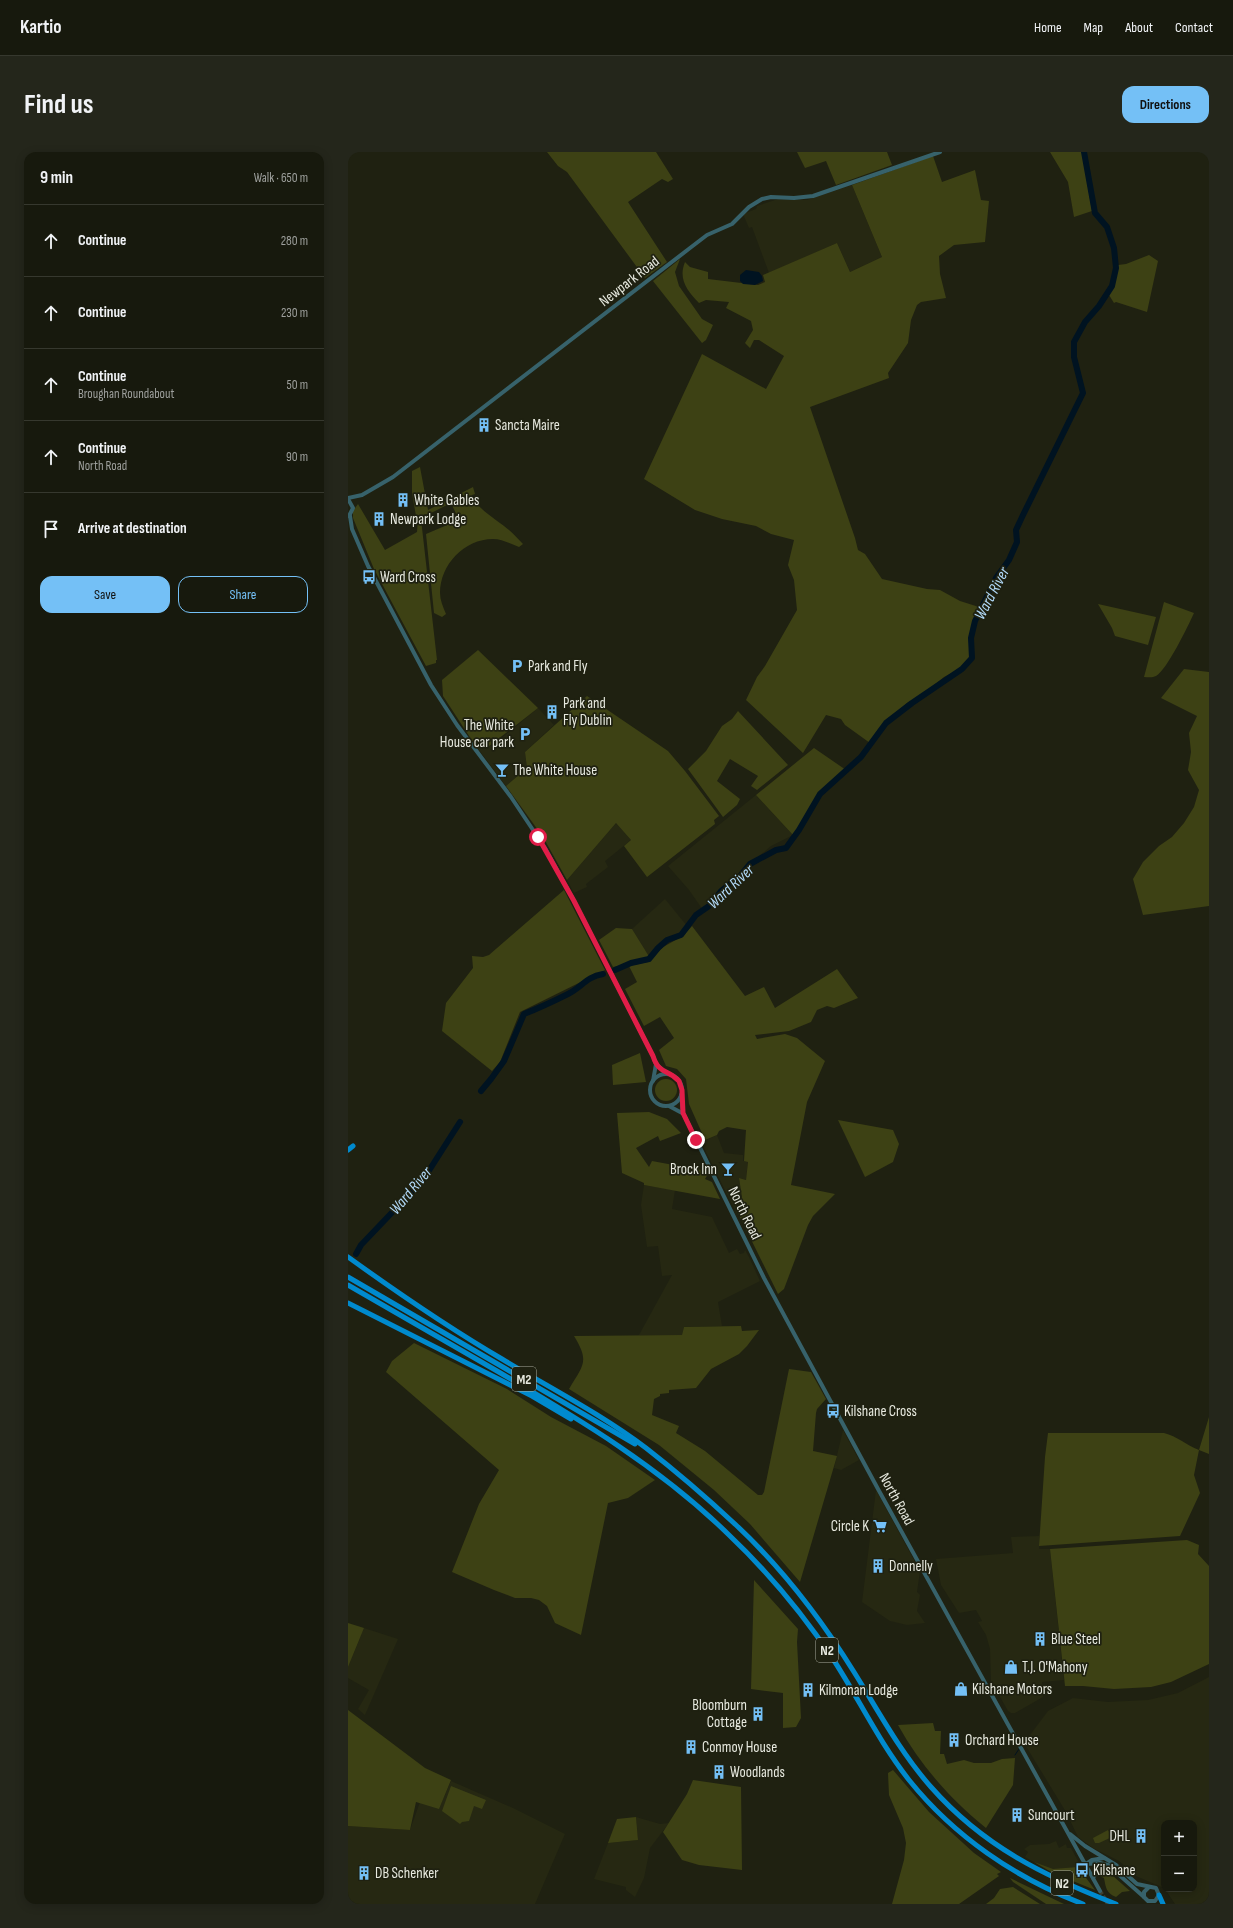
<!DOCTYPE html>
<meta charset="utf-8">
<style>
:root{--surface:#17190d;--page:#24261b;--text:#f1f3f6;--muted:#9ea09d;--line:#36382e;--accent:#74c0f6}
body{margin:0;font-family:"Sofia Sans Condensed",sans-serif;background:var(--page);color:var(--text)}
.controls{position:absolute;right:12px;bottom:12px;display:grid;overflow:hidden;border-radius:8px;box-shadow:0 2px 10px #0003}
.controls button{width:36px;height:36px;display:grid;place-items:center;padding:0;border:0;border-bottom:1px solid var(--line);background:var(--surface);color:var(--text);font:20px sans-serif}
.stop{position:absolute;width:12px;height:12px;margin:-9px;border:3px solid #e11d48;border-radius:50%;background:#fff}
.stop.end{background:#e11d48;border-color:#fff;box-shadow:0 1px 4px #0008}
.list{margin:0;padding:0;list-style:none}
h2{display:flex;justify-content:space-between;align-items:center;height:52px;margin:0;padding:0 16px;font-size:17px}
h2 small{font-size:13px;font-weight:400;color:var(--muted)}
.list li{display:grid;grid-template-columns:26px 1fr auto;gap:12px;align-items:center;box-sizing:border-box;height:72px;padding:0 16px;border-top:1px solid var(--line)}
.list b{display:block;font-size:15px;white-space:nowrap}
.list p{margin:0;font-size:13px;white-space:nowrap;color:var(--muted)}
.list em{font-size:13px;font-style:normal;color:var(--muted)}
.actions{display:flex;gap:8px;padding:12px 16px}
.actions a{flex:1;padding:9px 0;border:1px solid var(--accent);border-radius:12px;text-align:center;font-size:14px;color:var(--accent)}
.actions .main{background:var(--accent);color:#111}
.icon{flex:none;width:22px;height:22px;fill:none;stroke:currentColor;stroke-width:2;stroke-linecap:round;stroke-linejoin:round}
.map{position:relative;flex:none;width:861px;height:1752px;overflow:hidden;border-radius:12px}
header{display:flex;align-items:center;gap:24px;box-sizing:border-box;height:56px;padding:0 20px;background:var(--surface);border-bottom:1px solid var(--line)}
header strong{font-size:19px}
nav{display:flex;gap:22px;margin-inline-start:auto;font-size:14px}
.intro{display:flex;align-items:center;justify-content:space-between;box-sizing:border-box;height:96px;padding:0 24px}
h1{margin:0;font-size:28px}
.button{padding:10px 18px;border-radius:12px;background:var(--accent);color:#111;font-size:14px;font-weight:700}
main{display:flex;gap:24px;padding:0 24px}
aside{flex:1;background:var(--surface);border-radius:12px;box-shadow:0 2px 10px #0003}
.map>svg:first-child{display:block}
.built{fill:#262812}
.green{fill:#3d4114}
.water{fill:#001321}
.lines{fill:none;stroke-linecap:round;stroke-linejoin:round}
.stream{stroke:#001321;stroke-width:1}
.river{stroke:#001321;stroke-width:6}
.secondary-tunnel{stroke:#3d3f30;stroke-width:4;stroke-dasharray:4 2;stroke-linecap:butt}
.secondary{stroke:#37626b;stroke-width:4}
.highway{stroke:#008ace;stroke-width:5}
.route{stroke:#e11d48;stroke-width:5}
.labels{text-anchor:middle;stroke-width:3.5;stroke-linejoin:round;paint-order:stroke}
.shield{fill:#1f2111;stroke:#abada1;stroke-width:1}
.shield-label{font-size:14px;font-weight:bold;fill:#e7e9df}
.street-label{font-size:15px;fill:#e7e9df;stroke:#1f2111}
.poi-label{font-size:15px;fill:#e7e9df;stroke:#1f2111;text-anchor:start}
.water-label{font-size:16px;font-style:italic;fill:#b2daf9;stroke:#1f2111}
</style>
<header>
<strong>Kartio</strong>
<nav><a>Home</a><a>Map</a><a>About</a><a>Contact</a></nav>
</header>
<div class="intro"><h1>Find us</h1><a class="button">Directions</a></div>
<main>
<aside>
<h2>9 min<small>Walk · 650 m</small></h2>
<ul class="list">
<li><svg class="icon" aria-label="ahead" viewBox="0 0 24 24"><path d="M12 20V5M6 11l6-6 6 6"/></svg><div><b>Continue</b></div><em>280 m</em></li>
<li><svg class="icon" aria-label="ahead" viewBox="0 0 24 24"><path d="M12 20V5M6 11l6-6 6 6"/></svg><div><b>Continue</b></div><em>230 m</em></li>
<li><svg class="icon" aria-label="ahead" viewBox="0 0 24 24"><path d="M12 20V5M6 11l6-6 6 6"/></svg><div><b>Continue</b><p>Broughan Roundabout</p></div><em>50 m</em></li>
<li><svg class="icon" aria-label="ahead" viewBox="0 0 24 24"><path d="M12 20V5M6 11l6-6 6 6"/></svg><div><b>Continue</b><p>North Road</p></div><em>90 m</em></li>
<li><svg class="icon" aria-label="arrive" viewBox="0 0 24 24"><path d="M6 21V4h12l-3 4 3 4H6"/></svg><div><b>Arrive at destination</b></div></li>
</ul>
<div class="actions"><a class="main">Save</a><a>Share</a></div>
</aside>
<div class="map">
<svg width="861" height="1752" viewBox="0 0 861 1752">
<rect width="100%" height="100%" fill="#1f2111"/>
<g class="built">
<path d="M 504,33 L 534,105 L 502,120 L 489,91 L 421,121 L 404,75 L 401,76 L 395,62 L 408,57 L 409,54 L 430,47 L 459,48 Z"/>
<path d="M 190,556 L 206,573 L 177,600 L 179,616 L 158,634 L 125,590 L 136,596 L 145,593 Z"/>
<path d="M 408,643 L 445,683 L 423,694 L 402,712 L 355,758 L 341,738 L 320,714 Z"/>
<path d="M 268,671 L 283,688 L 257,709 L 260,715 L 238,732 L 239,735 L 226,741 L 219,728 Z"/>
<path d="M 317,747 L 339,774 L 328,784 L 308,796 L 302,806 L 284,777 Z"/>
<path d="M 369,983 L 376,1001 L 395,1003 L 395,1009 L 400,1009 L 398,1028 L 391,1026 L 394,1045 L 389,1062 L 353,990 Z"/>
<path d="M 296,1033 L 327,1038 L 324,1057 L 364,1065 L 381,1101 L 389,1097 L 392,1102 L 396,1101 L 397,1098 L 401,1105 L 412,1129 L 370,1150 L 374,1174 L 336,1175 L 334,1183 L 291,1183 L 324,1123 L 314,1124 L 310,1094 L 299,1095 L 293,1053 Z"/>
<path d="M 495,1278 L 511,1308 L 493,1318 L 486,1316 Z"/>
<path d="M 528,1338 L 572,1419 L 569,1440 L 572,1443 L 569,1459 L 577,1471 L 559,1473 L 542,1469 L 514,1450 Z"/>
<path d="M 691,1384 L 691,1397 L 702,1397 L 716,1528 L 694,1530 L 695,1545 L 667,1561 L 663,1561 L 660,1559 L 643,1529 L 642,1497 L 638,1483 L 630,1470 L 634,1469 L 628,1458 L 611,1461 L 593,1433 L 588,1407 L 665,1401 L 663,1385 Z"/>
<path d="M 16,1476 L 50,1487 L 17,1563 L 10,1557 L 21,1538 L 0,1526 L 0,1515 Z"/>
<path d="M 861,1525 L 861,1752 L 827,1752 L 817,1737 L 846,1737 L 846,1671 L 816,1671 L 816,1736 L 788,1724 L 771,1709 L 745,1696 L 730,1685 L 718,1660 L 676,1591 L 700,1559 L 725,1546 L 760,1550 L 800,1548 L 830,1541 Z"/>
<path d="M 103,1629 L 165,1656 L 217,1682 L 187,1752 L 0,1752 L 0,1674 L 62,1678 L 72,1650 L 91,1656 Z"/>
<path d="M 288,1665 L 312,1672 L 321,1671 L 302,1696 L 296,1726 L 287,1745 L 278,1738 L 278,1735 L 246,1727 L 260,1691 L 290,1688 Z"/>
<path d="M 708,1689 L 711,1696 L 718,1692 L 719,1696 L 723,1696 L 730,1709 L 729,1716 L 705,1721 L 677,1705 L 680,1700 L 676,1697 L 682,1693 L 701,1692 Z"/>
</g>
<g class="green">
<path d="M 199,0 L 308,0 L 325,27 L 320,30 L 314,27 L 280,50 L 319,110 L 297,126 L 219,20 L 210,14 Z"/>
<path d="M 449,0 L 539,0 L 544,13 L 488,33 L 478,9 L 457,16 Z"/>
<path d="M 702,0 L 734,0 L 744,59 L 726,65 L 720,30 Z"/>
<path d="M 585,4 L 594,30 L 627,18 L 633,48 L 641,49 L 637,90 L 606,93 L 591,104 L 592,122 L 598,146 L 573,150 L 569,153 L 563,168 L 560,191 L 540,221 L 541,226 L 462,255 L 507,386 L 510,398 L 517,402 L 534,427 L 579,437 L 592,438 L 612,449 L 631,455 L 623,478 L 623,507 L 615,515 L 596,525 L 574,543 L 559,551 L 536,571 L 522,591 L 497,573 L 493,567 L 478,563 L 455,601 L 398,548 L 409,525 L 417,514 L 449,458 L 446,428 L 440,413 L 446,388 L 423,382 L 408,374 L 374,367 L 347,358 L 296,327 L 354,202 L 418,237 L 436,204 L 411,188 L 406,188 L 402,196 L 397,191 L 405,178 L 403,169 L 378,156 L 381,150 L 358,148 L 351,151 C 339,139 330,127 337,110 L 342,115 L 360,120 L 360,127 L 410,133 L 417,130 L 415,123 L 489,91 L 502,120 L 534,105 L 504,33 Z"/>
<path d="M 801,103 L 810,109 L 799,160 L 768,150 L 766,151 L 761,143 L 766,133 L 770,113 L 778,112 Z"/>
<path d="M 332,107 L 327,120 L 331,134 L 354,167 L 365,173 L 358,188 L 354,191 L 305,129 Z"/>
<path d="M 72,315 L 80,358 L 125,335 L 127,342 L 124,343 C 125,354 152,370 161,378 C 166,382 170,387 175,392 L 171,395 C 163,392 154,387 145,387 C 116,387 92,413 92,441 C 92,448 95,455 98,462 L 94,465 L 86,461 L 78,382 L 111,368 L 103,351 L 81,362 L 68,364 L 64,341 L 64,319 Z"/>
<path d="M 10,352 L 37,398 L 69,380 L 70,367 L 73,367 L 89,508 L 88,508 L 88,511 L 78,514 L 26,417 L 5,366 L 5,359 Z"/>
<path d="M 816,450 L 846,461 C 840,474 819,518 808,524 C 804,526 800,525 796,525 Z"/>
<path d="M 750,452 L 808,465 L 800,493 L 767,484 L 764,476 Z"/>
<path d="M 130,498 L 190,556 L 140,595 L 136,596 L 125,590 L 95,544 L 94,528 Z"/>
<path d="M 836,517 L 861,520 L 861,754 L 795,763 L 785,727 L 795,710 L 811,694 L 824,685 L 836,671 L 846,655 L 851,638 L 840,618 L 843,600 L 841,581 L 849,564 L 813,546 Z"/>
<path d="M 239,544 L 320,599 L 337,619 L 371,664 L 366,668 L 367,672 L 299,725 L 276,694 L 283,688 L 268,671 L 219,728 L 195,685 L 158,634 L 179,616 L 177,600 Z"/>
<path d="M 390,559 L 440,613 L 409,638 L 403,634 L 410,624 L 382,607 L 369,629 L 392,647 L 389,653 L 375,665 L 340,617 L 358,599 L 374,574 L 384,567 Z"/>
<path d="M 466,596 L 498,618 L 479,633 L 445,683 L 408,643 Z"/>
<path d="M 216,738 L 257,818 L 172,860 L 152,910 L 144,919 L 94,879 L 98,851 L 125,816 L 124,804 L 135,805 L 141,803 Z"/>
<path d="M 344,774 L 397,844 L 416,835 L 427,856 L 489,817 L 510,846 L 486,856 L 479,854 L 469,858 L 463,870 L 441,879 L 407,883 L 409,887 L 437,882 L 449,886 L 477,909 L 459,950 L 443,1033 L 487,1042 L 465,1064 L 460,1073 L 436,1137 L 430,1142 L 390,1061 L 394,1045 L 391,1026 L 398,1028 L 400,1010 L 396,1009 L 398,978 L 379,975 L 371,979 L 369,983 L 357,988 L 341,952 L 338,927 L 329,917 L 318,914 L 311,898 L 326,886 L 312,865 L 296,874 L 277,837 L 289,830 L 281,814 L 300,810 L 315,795 L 335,784 Z"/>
<path d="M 268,776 L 284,777 L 302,806 L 294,810 L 265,815 L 251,788 Z"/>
<path d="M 292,901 L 298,930 L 265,933 L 264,913 Z"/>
<circle cx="318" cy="938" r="11"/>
<path d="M 301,960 L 319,967 L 333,981 L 312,989 L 310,984 L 288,996 L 301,1015 L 304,1009 L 358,1019 L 360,1022 L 357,1027 L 364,1030 L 372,1047 L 296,1033 L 296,1031 L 274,1021 L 269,961 Z"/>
<path d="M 490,968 L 545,978 L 551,992 L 545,1010 L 517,1025 Z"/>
<path d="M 393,1174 L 394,1179 L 411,1178 L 399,1194 L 391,1202 L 363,1217 L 348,1236 L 321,1238 L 321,1241 L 312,1242 L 312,1244 L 306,1247 L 304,1263 L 331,1274 L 328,1281 L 357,1299 L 410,1343 L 414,1343 L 416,1340 L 441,1217 L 463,1220 L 478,1247 L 469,1257 L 468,1261 L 465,1299 L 489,1304 L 452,1430 L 402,1372 L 366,1338 L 311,1293 L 221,1237 C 235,1213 242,1210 226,1184 L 334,1183 L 336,1175 Z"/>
<path d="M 66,1191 L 159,1237 L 203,1265 L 258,1294 L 307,1328 L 280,1346 L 260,1351 L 233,1483 L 207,1471 L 199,1454 L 191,1448 L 183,1446 L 167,1446 L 146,1438 L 104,1420 L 131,1352 L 151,1318 L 38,1220 L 44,1209 Z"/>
<path d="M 861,1265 L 861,1302 L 851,1298 L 846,1323 L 852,1341 L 832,1384 L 691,1394 L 697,1305 L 700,1281 L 816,1281 C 829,1284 838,1293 851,1298 Z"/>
<path d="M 839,1388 L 851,1393 L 850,1402 L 861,1414 L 861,1512 L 823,1530 L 803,1535 L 766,1537 L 735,1534 L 717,1534 L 702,1397 Z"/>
<path d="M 406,1428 L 450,1477 L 449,1490 L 453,1566 L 448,1575 L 435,1576 L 435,1541 L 403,1537 Z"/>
<path d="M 0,1471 L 16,1476 L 0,1515 Z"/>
<path d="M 0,1558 L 77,1616 L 103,1628 L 91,1657 L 68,1650 L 62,1678 L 0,1674 Z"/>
<path d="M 585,1571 L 587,1579 L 593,1579 L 592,1602 L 596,1602 L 599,1612 L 616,1608 L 626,1611 L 643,1611 L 654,1607 L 667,1606 L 665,1633 L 638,1676 C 603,1648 572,1613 550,1573 Z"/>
<path d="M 545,1618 L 581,1660 L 626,1701 L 653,1720 L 649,1722 L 651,1724 L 611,1752 L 544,1752 L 556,1708 L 558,1691 L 555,1676 L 541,1643 L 540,1621 Z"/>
<path d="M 345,1628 L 393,1635 L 394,1718 L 351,1713 L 334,1708 L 315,1680 L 339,1642 Z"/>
<path d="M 103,1634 L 138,1648 L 134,1657 L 126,1654 L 121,1669 L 114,1670 L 112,1672 L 94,1659 Z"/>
<path d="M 288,1665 L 290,1688 L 260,1691 L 269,1667 Z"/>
<path d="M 760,1678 L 764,1685 L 751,1691 L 747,1691 L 745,1686 Z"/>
<path d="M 686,1710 L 705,1717 L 730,1715 L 747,1738 L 705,1721 Z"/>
<path d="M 754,1718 L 765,1724 L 782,1739 L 774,1740 L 768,1745 C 758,1741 758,1736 756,1726 L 752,1724 Z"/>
<path d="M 662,1726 L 716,1752 L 698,1752 L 665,1730 Z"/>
<path d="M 665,1735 L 692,1752 L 638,1752 L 646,1746 L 652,1737 Z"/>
</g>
<path class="water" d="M 398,118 L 411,120 L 414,124 L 415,129 L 407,133 L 395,132 L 392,129 L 392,123 Z"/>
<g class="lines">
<g class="stream">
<path d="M 673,1594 L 679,1586"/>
<path d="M 667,1603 L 671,1597"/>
</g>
<g class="river">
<path d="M 267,818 L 283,811 L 301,807 L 310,796 L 319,788 L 333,783 L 348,763 L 361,754 L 373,739 L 393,723 L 402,712 L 428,698 L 438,696 L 451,678 L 472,642 L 513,605 L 538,571 L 564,551 L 614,517 L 624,506 L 623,486 L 627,469 L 648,426 L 661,408 L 669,390 L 668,378 L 675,363 L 735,241 L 726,205 L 726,190 L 737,170 L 751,154 L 764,134 L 768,116 L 766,96 L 759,75 L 747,61 L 736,0"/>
<path d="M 133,939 L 143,927 L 156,909 L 176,862 C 191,856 206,849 220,842 C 234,835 238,825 255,822"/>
<path d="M 8,1102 L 13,1093 L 75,1028 L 112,970"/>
</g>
<path class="secondary-tunnel" d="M 752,1739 L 760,1752"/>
<g class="secondary">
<path d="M 0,346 L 14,343 L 45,325 L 342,96 L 359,83 L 384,72 L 401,55 L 414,47 L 423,45 L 446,46 L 465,44 L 592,0"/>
<path d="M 0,347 L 5,356 L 1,364"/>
<path d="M 2,364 L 4,377 L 20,414 L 83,533 L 109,573 L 163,645 L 197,696 L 226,749 L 305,904 L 308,912 L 305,929"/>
<path d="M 308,912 L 319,922"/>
<circle cx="318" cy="938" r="16"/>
<path d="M 333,943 L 335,961 L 416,1126 L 530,1337 L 752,1739"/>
<path d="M 321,954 L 334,961"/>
<path d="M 722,1682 L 737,1694 L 768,1713 L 789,1732 L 808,1736 L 811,1743 L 807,1749 L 800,1749 L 796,1745 L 796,1740 L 801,1735"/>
<path d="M 738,1712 L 752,1711 L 760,1713 L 796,1745"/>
<path d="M 738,1712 L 744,1708 L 756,1706"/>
<path d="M 745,1726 C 749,1718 751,1713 761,1715"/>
</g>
<g class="highway">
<path d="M 0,998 L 5,994"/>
<path d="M 0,1105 C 50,1141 101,1176 154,1207 C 202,1236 253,1262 298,1296 C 329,1320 359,1346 388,1373 C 434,1416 473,1467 506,1520 C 531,1560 552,1600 583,1635 C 635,1694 696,1724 768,1752"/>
<path d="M 0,1125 L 287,1292"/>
<path d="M 0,1133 C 50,1162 99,1190 149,1219 C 231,1267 313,1316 381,1383 C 420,1420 455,1462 485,1507 C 511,1547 531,1590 561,1628 C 606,1684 667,1726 735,1752"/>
<path d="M 0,1151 L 184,1244 L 223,1267"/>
<path d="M 811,1743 L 815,1752"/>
</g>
</g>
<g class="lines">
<path class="route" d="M 190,685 L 226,749 L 305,904 C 311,923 320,917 331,929 L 334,938 L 335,961 L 348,988"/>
</g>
<defs>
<symbol id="building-bare" viewBox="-9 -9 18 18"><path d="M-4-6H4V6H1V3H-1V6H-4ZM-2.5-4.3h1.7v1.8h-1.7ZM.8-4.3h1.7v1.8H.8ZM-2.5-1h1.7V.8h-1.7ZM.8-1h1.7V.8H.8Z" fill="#74c0f6" stroke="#1f2111" stroke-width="2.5" paint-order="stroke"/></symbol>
<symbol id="bus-bare" viewBox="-9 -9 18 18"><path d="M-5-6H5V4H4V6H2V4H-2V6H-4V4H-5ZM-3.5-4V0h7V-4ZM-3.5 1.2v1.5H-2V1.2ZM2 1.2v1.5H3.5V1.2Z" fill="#74c0f6" stroke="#1f2111" stroke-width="2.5" paint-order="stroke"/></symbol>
<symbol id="parking-bare" viewBox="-9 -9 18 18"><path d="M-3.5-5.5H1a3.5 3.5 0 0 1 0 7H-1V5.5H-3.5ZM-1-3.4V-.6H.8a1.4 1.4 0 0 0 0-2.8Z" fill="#74c0f6" stroke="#1f2111" stroke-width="2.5" paint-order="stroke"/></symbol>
<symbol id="bar-bare" viewBox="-9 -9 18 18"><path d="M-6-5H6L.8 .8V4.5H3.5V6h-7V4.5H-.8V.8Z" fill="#74c0f6" stroke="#1f2111" stroke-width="2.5" paint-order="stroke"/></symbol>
<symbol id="supermarket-bare" viewBox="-9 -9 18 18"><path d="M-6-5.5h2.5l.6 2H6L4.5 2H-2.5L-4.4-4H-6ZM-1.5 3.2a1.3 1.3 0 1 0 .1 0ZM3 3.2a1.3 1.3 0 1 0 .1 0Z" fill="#74c0f6" stroke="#1f2111" stroke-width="2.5" paint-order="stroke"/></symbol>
<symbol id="shop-bare" viewBox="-9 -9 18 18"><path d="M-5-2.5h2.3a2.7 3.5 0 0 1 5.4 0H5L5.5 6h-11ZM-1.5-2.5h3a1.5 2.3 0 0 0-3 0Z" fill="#74c0f6" stroke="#1f2111" stroke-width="2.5" paint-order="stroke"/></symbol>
</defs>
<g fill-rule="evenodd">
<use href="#building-bare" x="126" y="263" width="20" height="20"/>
<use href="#building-bare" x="45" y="338" width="20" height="20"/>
<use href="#building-bare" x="21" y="357" width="20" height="20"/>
<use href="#bus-bare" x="11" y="415" width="20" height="20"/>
<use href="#parking-bare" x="159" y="504" width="20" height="20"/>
<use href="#building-bare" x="194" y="550" width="20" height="20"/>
<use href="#parking-bare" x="167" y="572" width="20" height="20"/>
<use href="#bar-bare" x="144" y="608" width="20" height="20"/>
<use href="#bar-bare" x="370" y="1007" width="20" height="20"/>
<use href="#bus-bare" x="475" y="1249" width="20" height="20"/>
<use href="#supermarket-bare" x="522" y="1364" width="20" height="20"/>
<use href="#building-bare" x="520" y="1404" width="20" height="20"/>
<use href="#building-bare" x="682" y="1477" width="20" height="20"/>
<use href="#shop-bare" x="653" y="1505" width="20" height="20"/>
<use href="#shop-bare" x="603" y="1527" width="20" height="20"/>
<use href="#building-bare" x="450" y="1528" width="20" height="20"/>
<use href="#building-bare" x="400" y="1552" width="20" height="20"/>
<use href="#building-bare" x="596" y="1578" width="20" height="20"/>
<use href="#building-bare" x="333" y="1585" width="20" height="20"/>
<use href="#building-bare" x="361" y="1610" width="20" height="20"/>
<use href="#building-bare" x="659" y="1653" width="20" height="20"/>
<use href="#building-bare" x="783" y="1674" width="20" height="20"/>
<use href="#bus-bare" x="724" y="1708" width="20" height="20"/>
<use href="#building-bare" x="6" y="1711" width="20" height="20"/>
</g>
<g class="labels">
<g class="shield">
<rect x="164" y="1215" width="24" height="24" rx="3"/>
<rect x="468" y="1486" width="22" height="24" rx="3"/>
<rect x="703" y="1719" width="22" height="24" rx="3"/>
</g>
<g class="shield-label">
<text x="176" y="1232">M2</text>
<text x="479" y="1503">N2</text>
<text x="714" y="1736">N2</text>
</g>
<g class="street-label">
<text transform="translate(281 129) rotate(-38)" y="5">Newpark Road</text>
<text transform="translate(397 1061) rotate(64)" y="5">North Road</text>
<text transform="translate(549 1347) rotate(61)" y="5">North Road</text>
</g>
<g class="poi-label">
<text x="147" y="278">Sancta Maire</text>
<text x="66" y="353">White Gables</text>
<text x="42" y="372">Newpark Lodge</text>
<text x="32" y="430">Ward Cross</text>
<text x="180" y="519">Park and Fly</text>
<text x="215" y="556">Park and<tspan x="215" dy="17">Fly Dublin</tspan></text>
<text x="166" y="578" text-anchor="end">The White<tspan x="166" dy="17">House car park</tspan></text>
<text x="165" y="623">The White House</text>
<text x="369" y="1022" text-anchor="end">Brock Inn</text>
<text x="496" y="1264">Kilshane Cross</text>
<text x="521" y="1379" text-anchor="end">Circle K</text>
<text x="541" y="1419">Donnelly</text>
<text x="703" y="1492">Blue Steel</text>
<text x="674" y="1520">T.J. O'Mahony</text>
<text x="624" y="1542">Kilshane Motors</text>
<text x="471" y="1543">Kilmonan Lodge</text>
<text x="399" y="1558" text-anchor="end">Bloomburn<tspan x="399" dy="17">Cottage</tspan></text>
<text x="617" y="1593">Orchard House</text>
<text x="354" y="1600">Conmoy House</text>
<text x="382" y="1625">Woodlands</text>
<text x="680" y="1668">Suncourt</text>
<text x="782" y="1689" text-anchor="end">DHL</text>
<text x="745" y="1723">Kilshane</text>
<text x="27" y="1726">DB Schenker</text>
</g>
<g class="water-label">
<text transform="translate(643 441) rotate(-62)" y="6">Ward River</text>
<text transform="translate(382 734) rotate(-43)" y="6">Ward River</text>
<text transform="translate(62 1038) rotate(-50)" y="6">Ward River</text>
</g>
</g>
</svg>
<div class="controls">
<button>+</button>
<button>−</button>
</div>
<div class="stop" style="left:190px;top:685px"></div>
<div class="stop end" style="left:348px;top:988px"></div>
</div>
</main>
